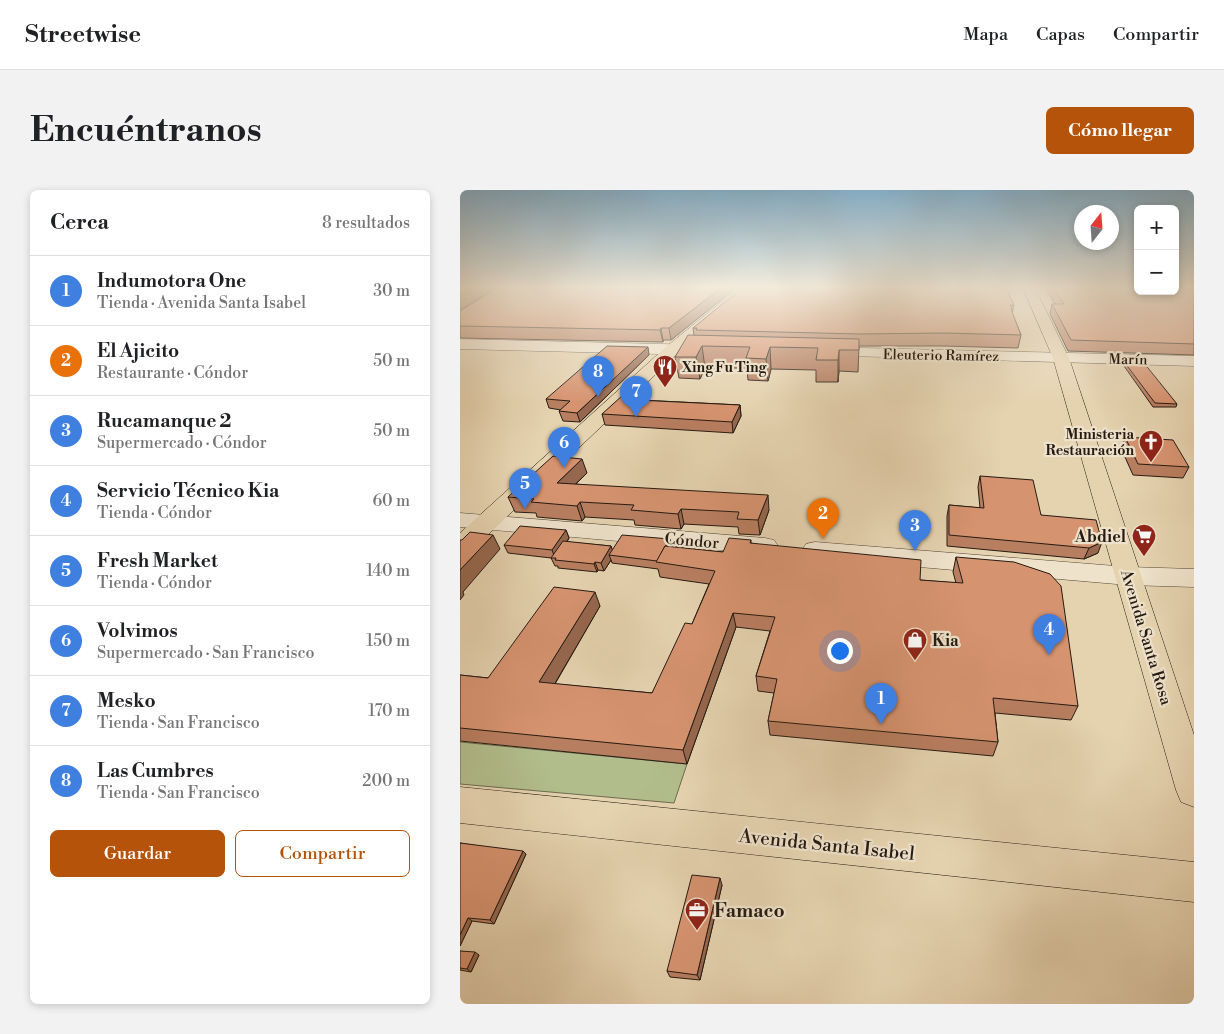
<!DOCTYPE html>
<html lang="es">
<meta charset="utf-8">
<style>
:root{--surface:#fff;--page:#f2f2f2;--text:#202124;--muted:#757577;--line:#e0e0e0;--accent:#b45309}
body{margin:0;font-family:"Libre Bodoni",serif;background:var(--page);color:var(--text)}
.controls{position:absolute;right:15px;top:15px;display:grid;overflow:hidden;border-radius:8px;box-shadow:0 2px 8px #0003}
.controls button{width:45px;height:45px;display:grid;place-items:center;padding:0;border:0;border-bottom:1px solid var(--line);background:var(--surface);color:var(--text);font:25px sans-serif}
.compass{position:absolute;left:614px;top:15px;width:45px;height:45px;border-radius:50%;background:var(--surface);box-shadow:0 2px 8px #0003;rotate:17deg}
.you{position:absolute;left:379px;top:460px;width:18px;height:18px;margin:-12px;border:4px solid #fff;border-radius:50%;background:#1a73e8;box-shadow:0 0 0 8px #1a73e833}
.badge{display:grid;place-items:center;width:32px;height:32px;border-radius:50%;background:var(--accent);color:#fff;font-size:16px;font-weight:700}
.pin{position:absolute;translate:-50% -41px;filter:drop-shadow(0 1px 2px #0008)}
.pin::after{content:'';position:absolute;top:26px;width:18px;height:15px;background:inherit;clip-path:polygon(0 0,100% 0,50% 100%)}
.list{margin:0;padding:0;list-style:none}
h2{display:flex;justify-content:space-between;align-items:center;height:65px;margin:0;padding:0 20px;font-size:21px}
h2 small{font-size:16px;font-weight:400;color:var(--muted)}
.list li{display:grid;grid-template-columns:32px 1fr auto;gap:15px;align-items:center;box-sizing:border-box;height:70px;padding:0 20px;border-top:1px solid var(--line)}
.list b{display:block;font-size:19px;white-space:nowrap}
.list p{margin:0;font-size:16px;white-space:nowrap;color:var(--muted)}
.list em{font-size:16px;font-style:normal;color:var(--muted)}
.actions{display:flex;gap:10px;padding:15px 20px}
.actions a{flex:1;padding:11px 0;border:1px solid var(--accent);border-radius:8px;text-align:center;font-size:18px;color:var(--accent)}
.actions .main{background:var(--accent);color:#fff}
.map{position:relative;flex:none;width:734px;height:814px;overflow:hidden;border-radius:8px}
header{display:flex;align-items:center;gap:30px;box-sizing:border-box;height:70px;padding:0 25px;background:var(--surface);border-bottom:1px solid var(--line)}
header strong{font-size:24px}
nav{display:flex;gap:28px;margin-inline-start:auto;font-size:18px}
.intro{display:flex;align-items:center;justify-content:space-between;box-sizing:border-box;height:120px;padding:0 30px}
h1{margin:0;font-size:35px}
.button{padding:12px 22px;border-radius:8px;background:var(--accent);color:#fff;font-size:18px;font-weight:700}
main{display:flex;gap:30px;padding:0 30px}
aside{flex:1;background:var(--surface);border-radius:8px;box-shadow:0 2px 8px #0003}
.map>svg:first-child{display:block}
.green{fill:#b2bd8c;stroke:#6c6c50}
.lines{fill:none;stroke-linecap:round;stroke-linejoin:round}
.minor-casing{stroke:#55493a;stroke-width:1}
.major-casing{stroke:#251b13;stroke-width:1}
.minor{fill:#eee2cb;fill-rule:evenodd}
.major{fill:#e5d2af;fill-rule:evenodd}
.wall{fill:#b87e60;stroke:#251b13}
.shaded-wall{fill:#96674e;stroke:#251b13}
.building{fill:#d69370;stroke:#251b13}
.labels{text-anchor:middle;stroke-width:4.5;stroke-linejoin:round;paint-order:stroke}
.far-street-label{font-size:14px;fill:#251b13;stroke:#eee2cb}
.far-poi-label{font-size:14px;font-weight:bold;fill:#251b13;stroke:#eee2cb;text-anchor:start}
.poi-label{font-size:16px;font-weight:bold;fill:#251b13;stroke:#eee2cb;text-anchor:end}
.street-label{font-size:16px;fill:#251b13;stroke:#eee2cb}
.near-street-label{font-size:19px;fill:#251b13;stroke:#eee2cb}
.near-poi-label{font-size:19px;font-weight:bold;fill:#251b13;stroke:#eee2cb;text-anchor:start}
</style>
<header>
<strong>Streetwise</strong>
<nav><a>Mapa</a><a>Capas</a><a>Compartir</a></nav>
</header>
<div class="intro"><h1>Encuéntranos</h1><a class="button">Cómo llegar</a></div>
<main>
<aside>
<h2>Cerca<small>8 resultados</small></h2>
<ul class="list">
<li><span class="badge" style="background:#3f7fe0">1</span><div><b>Indumotora One</b><p>Tienda · Avenida Santa Isabel</p></div><em>30 m</em></li>
<li><span class="badge" style="background:#e8710a">2</span><div><b>El Ajicito</b><p>Restaurante · Cóndor</p></div><em>50 m</em></li>
<li><span class="badge" style="background:#3f7fe0">3</span><div><b>Rucamanque 2</b><p>Supermercado · Cóndor</p></div><em>50 m</em></li>
<li><span class="badge" style="background:#3f7fe0">4</span><div><b>Servicio Técnico Kia</b><p>Tienda · Cóndor</p></div><em>60 m</em></li>
<li><span class="badge" style="background:#3f7fe0">5</span><div><b>Fresh Market</b><p>Tienda · Cóndor</p></div><em>140 m</em></li>
<li><span class="badge" style="background:#3f7fe0">6</span><div><b>Volvimos</b><p>Supermercado · San Francisco</p></div><em>150 m</em></li>
<li><span class="badge" style="background:#3f7fe0">7</span><div><b>Mesko</b><p>Tienda · San Francisco</p></div><em>170 m</em></li>
<li><span class="badge" style="background:#3f7fe0">8</span><div><b>Las Cumbres</b><p>Tienda · San Francisco</p></div><em>200 m</em></li>
</ul>
<div class="actions"><a class="main">Guardar</a><a>Compartir</a></div>
</aside>
<div class="map">
<svg width="734" height="814" viewBox="0 0 734 814">
<rect width="100%" height="100%" fill="#e5d2af"/>
<filter id="stains"><feTurbulence type="fractalNoise" baseFrequency=".004" numOctaves="4"/><feColorMatrix values="0 0 0 0 .2 0 0 0 0 .09 0 0 0 0 .02 0 0 0 .5 -.17"/></filter>
<radialGradient id="worn" r=".72"><stop offset=".6" stop-color="#630" stop-opacity="0"/><stop offset="1" stop-color="#630" stop-opacity=".3"/></radialGradient>
<path class="green" d="M 0,552 L 227,574 L 214,613 L 0,594 Z"/>
<g class="lines">
<defs>
<g id="minor">
<path d="M 0,149 L 241,155 L 247,157 L 249,160 L 247,163 L 241,165 L 0,159 Z"/>
<path d="M 361,157 L 734,166 L 734,176 L 355,165 L 353,162 L 355,159 Z"/>
<path d="M 0,323 L 305,348 L 314,350 L 318,356 L 314,362 L 305,364 L 0,337 Z"/>
<path d="M 355,352 L 668,377 L 734,379 L 734,397 L 668,395 L 355,368 L 346,366 L 342,360 L 346,354 Z"/>
</g>
<g id="major">
<path d="M 279,98 L 293,98 L 219,162 L 9,363 L 0,365 L 0,343 L 207,156 Z"/>
<path d="M 563,98 L 575,98 L 609,168 L 734,545 L 734,617 L 721,612 L 716,600 L 593,168 Z"/>
<path d="M 0,597 L 734,672 L 734,712 L 0,633 Z"/>
</g>
</defs>
<use href="#minor" class="minor-casing"/>
<use href="#major" class="major-casing"/>
<use href="#minor" class="minor"/>
<use href="#major" class="major"/>
</g>
<g class="wall">
<path d="M 276,98 L 211,150 L 203,150 L 203,152 L 0,148 L 0,121 Z"/>
<path d="M 585,98 L 734,98 L 734,165 L 608,161 L 590,124 L 592,114 L 595,114 Z"/>
<path d="M 554,115 L 552,124 L 561,145 L 558,158 L 483,156 L 399,156 L 398,182 L 379,181 L 378,192 L 356,192 L 356,180 L 311,179 L 308,191 L 288,190 L 287,178 L 245,178 L 240,189 L 219,188 L 215,167 L 234,145 L 233,138 Z"/>
<path d="M 189,165 L 120,232 L 103,231 L 99,221 L 101,220 L 89,218 L 86,209 Z"/>
<path d="M 665,173 L 717,214 L 716,217 L 693,217 L 664,176 Z"/>
<path d="M 180,210 L 280,215 L 281,226 L 273,243 L 145,235 L 142,224 Z"/>
<path d="M 665,247 L 729,277 L 723,288 L 673,285 L 661,258 Z"/>
<path d="M 127,283 L 116,294 L 309,320 L 300,345 L 279,344 L 278,337 L 224,334 L 221,339 L 175,335 L 174,330 L 125,327 L 122,331 L 77,327 L 76,323 L 55,322 L 48,307 Z"/>
<path d="M 520,286 L 581,325 L 638,363 L 624,369 L 487,356 L 487,326 L 489,315 L 520,318 L 518,297 Z"/>
<path d="M 106,340 L 109,348 L 107,352 L 151,356 L 152,360 L 210,349 L 212,357 L 263,362 L 291,350 L 291,353 L 460,390 L 496,393 L 493,382 L 496,367 L 618,516 L 611,530 L 535,523 L 538,552 L 533,566 L 310,545 L 308,531 L 314,503 L 298,501 L 296,486 L 310,441 L 276,437 L 227,574 L 0,551 L 0,485 L 28,488 L 140,416 L 95,494 L 192,503 L 232,434 L 249,394 L 200,387 L 198,379 L 152,373 L 151,370 L 144,381 L 138,380 L 137,382 L 98,378 L 98,376 L 95,376 L 91,368 L 48,363 L 44,355 Z"/>
<path d="M 0,653 L 66,664 L 34,734 L 12,731 L 0,756 Z"/>
<path d="M 262,695 L 240,790 L 210,787 L 207,781 Z"/>
<path d="M 0,761 L 19,765 L 11,782 L 0,780 Z"/>
</g>
<g class="shaded-wall">
<path d="M 14,98 L 36,98 L 0,120 L 0,106 Z"/>
<path d="M 261,98 L 276,98 L 211,150 L 209,138 Z"/>
<path d="M 201,138 L 203,150 L 203,152 L 200,140 Z"/>
<path d="M 242,156 L 245,178 L 240,189 L 236,167 Z"/>
<path d="M 188,157 L 189,165 L 120,232 L 117,223 Z"/>
<path d="M 310,157 L 311,179 L 308,191 L 306,169 Z"/>
<path d="M 379,160 L 379,181 L 378,192 L 378,170 Z"/>
<path d="M 280,215 L 281,226 L 273,243 L 272,232 Z"/>
<path d="M 122,269 L 127,283 L 102,307 L 97,293 Z"/>
<path d="M 308,305 L 309,320 L 300,345 L 298,330 Z"/>
<path d="M 120,312 L 125,327 L 122,331 L 117,316 Z"/>
<path d="M 221,319 L 224,334 L 221,339 L 218,324 Z"/>
<path d="M 106,340 L 109,348 L 95,368 L 92,360 Z"/>
<path d="M 33,345 L 40,359 L 3,402 L 4,405 L 0,410 L 0,380 Z"/>
<path d="M 210,349 L 212,357 L 198,371 Z"/>
<path d="M 642,352 L 638,363 L 624,369 L 629,358 Z"/>
<path d="M 151,356 L 154,364 L 149,365 L 151,370 L 144,381 L 141,373 Z"/>
<path d="M 135,372 L 138,380 L 137,382 L 134,374 Z"/>
<path d="M 135,402 L 140,416 L 87,507 L 79,492 Z"/>
<path d="M 273,423 L 276,437 L 227,574 L 223,560 Z"/>
<path d="M 63,661 L 66,664 L 34,734 L 30,730 Z"/>
<path d="M 260,688 L 262,695 L 240,790 L 237,785 Z"/>
<path d="M 8,728 L 12,731 L 0,756 L 0,745 Z"/>
<path d="M 15,762 L 19,765 L 11,782 L 7,779 Z"/>
</g>
<g class="building">
<path d="M 0,98 L 14,98 L 0,106 Z"/>
<path d="M 37,98 L 261,98 L 209,138 L 201,138 L 200,140 L 0,136 L 0,121 Z"/>
<path d="M 282,98 L 546,98 L 554,115 L 550,115 L 552,119 L 551,119 L 561,145 L 484,143 L 400,144 L 236,140 L 237,138 L 233,138 Z"/>
<path d="M 593,98 L 678,98 L 678,101 L 715,101 L 715,98 L 734,98 L 734,154 L 611,150 L 592,114 L 604,114 Z"/>
<path d="M 228,145 L 399,149 L 399,160 L 379,160 L 378,170 L 356,170 L 358,158 L 310,157 L 306,169 L 286,168 L 290,157 L 242,156 L 236,167 L 215,167 Z"/>
<path d="M 147,156 L 188,157 L 117,223 L 99,221 L 110,211 L 86,209 Z"/>
<path d="M 665,173 L 684,173 L 717,214 L 695,213 Z"/>
<path d="M 163,205 L 179,206 L 177,210 L 280,215 L 272,232 L 142,224 Z"/>
<path d="M 665,247 L 713,250 L 729,277 L 678,274 Z"/>
<path d="M 93,266 L 122,269 L 97,293 L 308,305 L 298,330 L 277,329 L 279,322 L 221,319 L 218,324 L 171,320 L 174,315 L 120,312 L 117,316 L 71,312 L 74,309 L 48,307 Z"/>
<path d="M 520,286 L 573,290 L 581,325 L 636,330 L 642,352 L 629,358 L 489,345 L 489,315 L 524,318 Z"/>
<path d="M 60,336 L 106,340 L 92,360 L 44,355 Z"/>
<path d="M 10,342 L 33,345 L 0,380 L 0,350 L 2,350 Z"/>
<path d="M 162,345 L 210,349 L 206,356 L 205,356 L 197,371 L 149,365 Z"/>
<path d="M 269,348 L 291,350 L 290,353 L 461,370 L 460,390 L 503,393 L 496,367 L 554,372 L 590,384 L 601,396 L 618,516 L 533,508 L 538,552 L 308,531 L 317,489 L 296,486 L 315,427 L 273,423 L 223,560 L 0,538 L 0,485 L 28,488 L 94,397 L 135,402 L 79,492 L 192,503 L 225,433 L 232,434 L 255,381 L 196,372 L 205,356 L 263,362 Z"/>
<path d="M 103,351 L 151,356 L 141,373 L 135,372 L 134,374 L 95,370 L 96,368 L 91,368 Z"/>
<path d="M 0,653 L 63,661 L 30,730 L 8,728 L 0,745 Z"/>
<path d="M 232,685 L 260,688 L 237,785 L 207,781 Z"/>
<path d="M 0,761 L 15,762 L 7,779 L 0,778 Z"/>
</g>
<linearGradient id="sky" x2="0" y2="1"><stop stop-color="#87b5d2"/><stop offset="0.46" stop-color="#f3ebdb"/><stop offset="1" stop-color="#f3ebdb" stop-opacity="0"/></linearGradient>
<rect width="734" height="212" fill="url(#sky)"/>
<defs>
<symbol id="restaurant-pin" viewBox="-11 -11 22 30"><path d="M0 17L-7.5 6A9.5 9.5 0 1 1 7.5 6Z" fill="#8f2418" stroke="#eee2cb"/><path d="M-5-6h1v4h1v-4h1v4h1v-4h1v5L-1.5 .5V6h-2V.5L-5-1ZM5-6V6H3V1.5H1.5Q1.5-4 5-6Z" fill="#fff"/></symbol>
<symbol id="church-pin" viewBox="-11 -11 22 30"><path d="M0 17L-7.5 6A9.5 9.5 0 1 1 7.5 6Z" fill="#8f2418" stroke="#eee2cb"/><path d="M-1.2-6h2.4v3.5h3.3v2.4h-3.3V6h-2.4V-.1h-3.3v-2.4h3.3Z" fill="#fff"/></symbol>
<symbol id="supermarket-pin" viewBox="-11 -11 22 30"><path d="M0 17L-7.5 6A9.5 9.5 0 1 1 7.5 6Z" fill="#8f2418" stroke="#eee2cb"/><path d="M-6-5.5h2.5l.6 2H6L4.5 2H-2.5L-4.4-4H-6ZM-1.5 3.2a1.3 1.3 0 1 0 .1 0ZM3 3.2a1.3 1.3 0 1 0 .1 0Z" fill="#fff"/></symbol>
<symbol id="shop-pin" viewBox="-11 -11 22 30"><path d="M0 17L-7.5 6A9.5 9.5 0 1 1 7.5 6Z" fill="#8f2418" stroke="#eee2cb"/><path d="M-5-2.5h2.3a2.7 3.5 0 0 1 5.4 0H5L5.5 6h-11ZM-1.5-2.5h3a1.5 2.3 0 0 0-3 0Z" fill="#fff"/></symbol>
<symbol id="office-pin" viewBox="-11 -11 22 30"><path d="M0 17L-7.5 6A9.5 9.5 0 1 1 7.5 6Z" fill="#8f2418" stroke="#eee2cb"/><path d="M-6-3h4V-5.5h4V-3h4V5H-6ZM-1-4.5V-3h2v-1.5ZM-6 0V1H6V0Z" fill="#fff"/></symbol>
</defs>
<g fill-rule="evenodd">
<use href="#restaurant-pin" x="191" y="163" width="28" height="38"/>
<use href="#church-pin" x="677" y="238" width="28" height="38"/>
<use href="#supermarket-pin" x="670" y="332" width="28" height="38"/>
<use href="#shop-pin" x="441" y="436" width="28" height="38"/>
<use href="#office-pin" x="223" y="706" width="28" height="38"/>
</g>
<g class="labels">
<g class="far-street-label">
<text transform="translate(481 165) rotate(1)" y="5">Eleuterio Ramírez</text>
<text transform="translate(668 169) rotate(1)" y="5">Marín</text>
</g>
<g class="far-poi-label">
<text x="222" y="182">Xing Fu Ting</text>
<text x="674" y="249" text-anchor="end">Ministeria<tspan x="674" dy="16">Restauración</tspan></text>
</g>
<g class="poi-label">
<text x="666" y="352">Abdiel</text>
<text x="472" y="456" text-anchor="start">Kia</text>
</g>
<g class="street-label">
<text transform="translate(232 350) rotate(5)" y="6">Cóndor</text>
<text transform="translate(687 447) rotate(73)" y="6">Avenida Santa Rosa</text>
</g>
<g class="near-street-label">
<text transform="translate(367 654) rotate(6)" y="7">Avenida Santa Isabel</text>
</g>
<g class="near-poi-label">
<text x="254" y="727">Famaco</text>
</g>
</g>
<rect width="100%" height="100%" filter="url(#stains)"/>
<rect width="100%" height="100%" fill="url(#worn)"/>
</svg>
<div class="controls">
<button>+</button>
<button>−</button>
</div>
<svg class="compass" viewBox="-18 -18 36 36"><path d="M0-13l5 13h-10z" fill="#e53935"/><path d="M0 13l5-13h-10z" fill="#757577"/></svg>
<div class="you"></div>
<div class="pin badge" style="left:421px;top:534px;background:#3f7fe0">1</div>
<div class="pin badge" style="left:363px;top:349px;background:#e8710a">2</div>
<div class="pin badge" style="left:455px;top:361px;background:#3f7fe0">3</div>
<div class="pin badge" style="left:589px;top:465px;background:#3f7fe0">4</div>
<div class="pin badge" style="left:65px;top:319px;background:#3f7fe0">5</div>
<div class="pin badge" style="left:104px;top:278px;background:#3f7fe0">6</div>
<div class="pin badge" style="left:176px;top:227px;background:#3f7fe0">7</div>
<div class="pin badge" style="left:138px;top:207px;background:#3f7fe0">8</div>
</div>
</main>
